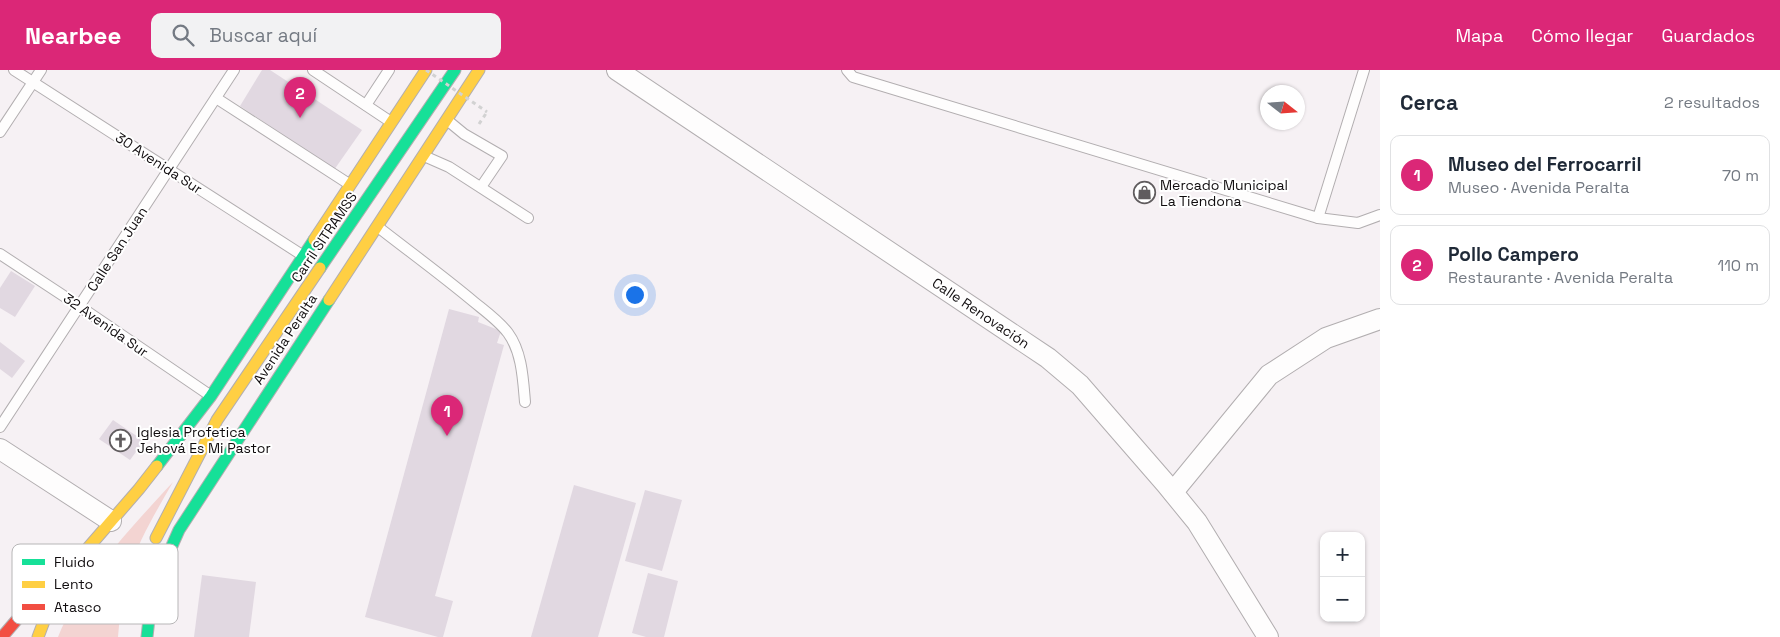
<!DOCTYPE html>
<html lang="es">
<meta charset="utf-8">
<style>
:root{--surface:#fff;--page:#f2f2f3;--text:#1f2937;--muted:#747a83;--line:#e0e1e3;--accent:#db2777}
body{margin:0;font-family:"Space Grotesk",sans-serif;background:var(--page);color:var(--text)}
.controls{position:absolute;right:15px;bottom:15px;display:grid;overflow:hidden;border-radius:10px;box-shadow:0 1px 4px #0004}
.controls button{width:45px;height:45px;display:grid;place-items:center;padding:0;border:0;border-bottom:1px solid var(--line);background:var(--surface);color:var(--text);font:25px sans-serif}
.compass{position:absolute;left:1260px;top:15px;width:45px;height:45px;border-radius:50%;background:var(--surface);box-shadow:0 1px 4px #0004;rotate:107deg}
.you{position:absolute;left:634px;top:224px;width:18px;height:18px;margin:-12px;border:4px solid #fff;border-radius:50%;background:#1a73e8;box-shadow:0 0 0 8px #1a73e833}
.badge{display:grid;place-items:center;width:32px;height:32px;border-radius:50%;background:var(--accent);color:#fff;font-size:16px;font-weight:700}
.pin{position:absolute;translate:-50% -41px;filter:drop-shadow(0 1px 2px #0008)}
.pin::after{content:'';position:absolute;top:26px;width:18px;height:15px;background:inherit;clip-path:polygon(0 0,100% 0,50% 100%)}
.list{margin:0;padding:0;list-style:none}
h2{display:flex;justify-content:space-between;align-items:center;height:65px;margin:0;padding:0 20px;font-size:21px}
h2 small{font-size:16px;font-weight:400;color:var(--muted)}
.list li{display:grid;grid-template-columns:32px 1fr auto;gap:15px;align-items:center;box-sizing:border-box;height:80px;margin:0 10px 10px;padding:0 10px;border:1px solid var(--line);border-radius:10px}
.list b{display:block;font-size:19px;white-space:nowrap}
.list p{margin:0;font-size:16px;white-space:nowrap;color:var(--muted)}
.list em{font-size:16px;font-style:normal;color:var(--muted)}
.icon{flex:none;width:28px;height:28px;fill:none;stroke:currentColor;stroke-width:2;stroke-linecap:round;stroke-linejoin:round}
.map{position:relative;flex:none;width:1380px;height:567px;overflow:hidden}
header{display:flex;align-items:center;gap:30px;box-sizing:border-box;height:70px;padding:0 25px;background:var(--accent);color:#fff}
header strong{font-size:24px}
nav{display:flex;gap:28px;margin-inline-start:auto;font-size:18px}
.search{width:350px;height:45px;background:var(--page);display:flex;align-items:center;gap:12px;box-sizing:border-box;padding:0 18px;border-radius:10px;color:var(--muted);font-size:19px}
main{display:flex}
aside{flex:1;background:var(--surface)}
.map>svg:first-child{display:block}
.green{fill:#f3d4d2}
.building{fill:#e1d8e1}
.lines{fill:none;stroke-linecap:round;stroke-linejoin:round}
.lane-casing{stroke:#b2aeb0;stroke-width:12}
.street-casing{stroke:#b2aeb0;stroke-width:22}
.fast-casing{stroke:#b2aeb0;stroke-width:13}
.slow-casing{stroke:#b2aeb0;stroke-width:13}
.jam-casing{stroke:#b2aeb0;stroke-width:13}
.path{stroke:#d2d2d2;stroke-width:3;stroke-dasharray:4 4;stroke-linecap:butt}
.lane{stroke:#fefdfd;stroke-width:10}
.street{stroke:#fefdfd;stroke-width:20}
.fast{stroke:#16e098;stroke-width:11}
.slow{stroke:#ffcf43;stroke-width:11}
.jam{stroke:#f24e42;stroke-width:11}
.path-bridge{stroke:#d2d2d2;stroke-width:3;stroke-dasharray:4 4;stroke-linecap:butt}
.labels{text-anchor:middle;stroke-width:4;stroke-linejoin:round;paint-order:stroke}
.street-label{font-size:14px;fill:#100c0e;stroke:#fff}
.poi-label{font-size:14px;fill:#100c0e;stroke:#fff;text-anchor:start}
.key{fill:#fff;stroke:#b7b6b7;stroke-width:1}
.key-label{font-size:14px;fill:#100c0e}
</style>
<header>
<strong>Nearbee</strong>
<div class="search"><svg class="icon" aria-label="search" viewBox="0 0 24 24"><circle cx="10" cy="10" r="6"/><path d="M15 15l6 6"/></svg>Buscar aquí</div>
<nav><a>Mapa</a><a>Cómo llegar</a><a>Guardados</a></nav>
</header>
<main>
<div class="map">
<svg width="1380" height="567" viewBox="0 0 1380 567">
<rect width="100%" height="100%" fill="#f6f1f4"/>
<path class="green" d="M 173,412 C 157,440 138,471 129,502 C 122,523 120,545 118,567 L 58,567 C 82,508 131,458 173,412 Z"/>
<g class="building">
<path d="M 262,0 L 270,0 L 362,60 L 334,100 L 240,36 Z"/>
<path d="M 11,201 L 35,216 L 15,247 L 0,238 L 0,218 Z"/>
<path d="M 449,239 L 479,247 L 478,252 L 501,261 L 497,273 L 504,275 L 435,526 L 453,531 L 443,567 L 438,567 L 365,547 Z"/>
<path d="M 0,272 L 25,291 L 12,308 L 0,299 Z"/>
<path d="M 113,350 L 144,371 L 130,390 L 99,369 Z"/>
<path d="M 574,415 L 636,433 L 598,567 L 531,567 Z"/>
<path d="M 645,420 L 682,430 L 662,501 L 625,491 Z"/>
<path d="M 648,503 L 678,511 L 664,567 L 646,567 L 632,563 Z"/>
<path d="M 202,505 L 256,512 L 249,567 L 194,567 Z"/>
</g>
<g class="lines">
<defs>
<g id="lane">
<path d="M 14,0 L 302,185"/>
<path d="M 313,0 L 391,52"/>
<path d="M 847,0 L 853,7 L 1318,148 L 1358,153 L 1380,145"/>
<path d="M 216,28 L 349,114"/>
<path d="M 366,35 L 389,0"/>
<path d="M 447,50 L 464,64 L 502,86 L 481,117"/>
<path d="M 0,62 L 41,0"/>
<path d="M 424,86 L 449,97 L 528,148"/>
<path d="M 1318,148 L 1364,0"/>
<path d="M 378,157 C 410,182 443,206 474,232 C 485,241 499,251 508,263 C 522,282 523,309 525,332"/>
<path d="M 0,184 L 79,236 L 211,326"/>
<path d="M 0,357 L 234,0"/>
</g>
<g id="street">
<path d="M 617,0 L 1048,288 L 1080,315 L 1166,414 L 1197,452 L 1268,567"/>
<path d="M 0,379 L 111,451"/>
<path d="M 1173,422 L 1269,305 L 1326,268 L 1380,249"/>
</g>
<g id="fast">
<path d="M 320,198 L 455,0"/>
<path d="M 157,396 L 211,326 L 314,170"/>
<path d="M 147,567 C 150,529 163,495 179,460 L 329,230"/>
</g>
<g id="slow">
<path d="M 314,170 L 426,0"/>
<path d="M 329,230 L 479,0"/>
<path d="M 156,468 L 217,350 L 320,198"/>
<path d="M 38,567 L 52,530 L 68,501 L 139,419 L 157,396"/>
</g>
<path id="jam" d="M 2,567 L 32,532 L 68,501"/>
</defs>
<use href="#lane" class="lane-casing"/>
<use href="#street" class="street-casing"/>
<use href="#fast" class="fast-casing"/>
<use href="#slow" class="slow-casing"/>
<use href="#jam" class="jam-casing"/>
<path class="path" d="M 479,54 L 487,42"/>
<use href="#lane" class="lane"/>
<use href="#street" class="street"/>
<use href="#fast" class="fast"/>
<use href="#slow" class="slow"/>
<use href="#jam" class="jam"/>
<path class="path-bridge" d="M 426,0 L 487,42"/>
</g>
<defs>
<symbol id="shop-ring" viewBox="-11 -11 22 22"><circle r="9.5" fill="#fff" stroke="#605c5e" stroke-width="1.5"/><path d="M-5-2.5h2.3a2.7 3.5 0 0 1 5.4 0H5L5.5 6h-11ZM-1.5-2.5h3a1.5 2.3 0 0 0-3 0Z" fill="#605c5e"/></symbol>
<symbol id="church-ring" viewBox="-11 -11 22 22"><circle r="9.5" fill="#fff" stroke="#605c5e" stroke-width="1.5"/><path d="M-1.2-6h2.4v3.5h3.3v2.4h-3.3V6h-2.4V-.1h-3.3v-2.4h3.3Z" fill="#605c5e"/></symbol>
</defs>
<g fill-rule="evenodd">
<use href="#shop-ring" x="1132" y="110" width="25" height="25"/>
<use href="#church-ring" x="108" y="358" width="25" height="25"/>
</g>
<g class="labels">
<g class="street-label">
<text transform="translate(159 93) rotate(33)" y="5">30 Avenida Sur</text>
<text transform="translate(324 167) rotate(-56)" y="5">Carril SITRAMSS</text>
<text transform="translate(117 179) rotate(-57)" y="5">Calle San Juan</text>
<text transform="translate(981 243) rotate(34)" y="5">Calle Renovación</text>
<text transform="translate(106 255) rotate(35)" y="5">32 Avenida Sur</text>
<text transform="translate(285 269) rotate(-57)" y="5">Avenida Peralta</text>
</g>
<g class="poi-label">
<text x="1160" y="120">Mercado Municipal<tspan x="1160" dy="16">La Tiendona</tspan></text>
<text x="137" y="367">Iglesia Profetica<tspan x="137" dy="16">Jehová Es Mi Pastor</tspan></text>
</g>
</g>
<rect x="12" y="474" width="166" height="80" rx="8" class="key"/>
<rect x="22" y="489" width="23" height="6" fill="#16e098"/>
<rect x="22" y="511" width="23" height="7" fill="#ffcf43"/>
<rect x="22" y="534" width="23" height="6" fill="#f24e42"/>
<g class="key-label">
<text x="54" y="497">Fluido</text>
<text x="54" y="519">Lento</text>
<text x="54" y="542">Atasco</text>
</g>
</svg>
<div class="controls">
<button>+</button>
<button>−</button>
</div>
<svg class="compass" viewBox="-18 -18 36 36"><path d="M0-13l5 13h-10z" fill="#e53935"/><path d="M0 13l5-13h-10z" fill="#747a83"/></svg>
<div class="you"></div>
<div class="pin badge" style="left:447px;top:366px">1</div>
<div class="pin badge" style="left:300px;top:48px">2</div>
</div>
<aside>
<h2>Cerca<small>2 resultados</small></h2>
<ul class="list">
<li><span class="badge">1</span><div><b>Museo del Ferrocarril</b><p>Museo · Avenida Peralta</p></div><em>70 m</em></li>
<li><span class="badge">2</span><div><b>Pollo Campero</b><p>Restaurante · Avenida Peralta</p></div><em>110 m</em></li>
</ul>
</aside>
</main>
